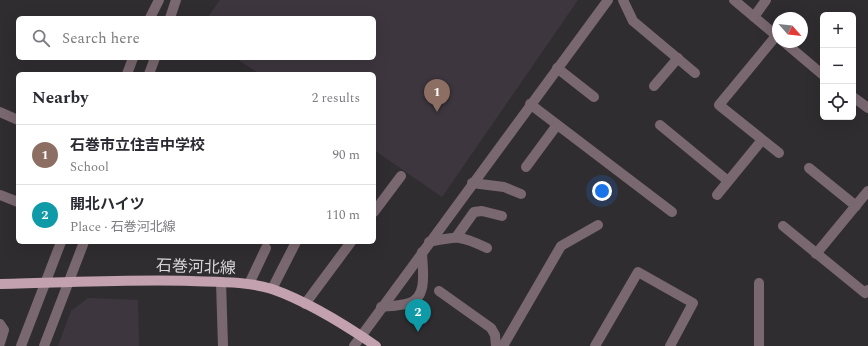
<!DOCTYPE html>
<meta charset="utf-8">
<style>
:root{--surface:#fff;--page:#f2f2f3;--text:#2b2b33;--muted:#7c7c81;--line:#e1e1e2;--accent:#62722b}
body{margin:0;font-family:Spectral,"Noto Sans JP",serif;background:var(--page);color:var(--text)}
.controls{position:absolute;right:12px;top:12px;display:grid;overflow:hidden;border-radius:6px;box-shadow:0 4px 16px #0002}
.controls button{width:36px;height:36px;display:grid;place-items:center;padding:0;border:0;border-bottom:1px solid var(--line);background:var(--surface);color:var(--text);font:20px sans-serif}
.compass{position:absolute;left:772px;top:12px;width:36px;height:36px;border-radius:50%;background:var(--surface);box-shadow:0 4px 16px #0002;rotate:117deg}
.you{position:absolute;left:602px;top:191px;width:14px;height:14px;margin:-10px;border:3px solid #fff;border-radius:50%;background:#1a73e8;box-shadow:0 0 0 6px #1a73e833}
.badge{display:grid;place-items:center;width:26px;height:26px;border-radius:50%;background:var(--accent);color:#fff;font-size:13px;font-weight:700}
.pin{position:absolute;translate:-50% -33px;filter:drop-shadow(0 1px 2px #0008)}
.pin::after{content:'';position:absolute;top:21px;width:14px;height:12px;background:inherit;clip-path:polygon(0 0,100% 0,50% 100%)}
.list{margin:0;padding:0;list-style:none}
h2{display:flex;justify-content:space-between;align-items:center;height:52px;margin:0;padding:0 16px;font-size:17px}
h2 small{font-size:13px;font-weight:400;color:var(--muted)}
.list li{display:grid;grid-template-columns:26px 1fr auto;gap:12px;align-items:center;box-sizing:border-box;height:60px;padding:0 16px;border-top:1px solid var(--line)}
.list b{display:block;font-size:15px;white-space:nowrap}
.list p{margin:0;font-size:13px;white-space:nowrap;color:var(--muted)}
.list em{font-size:13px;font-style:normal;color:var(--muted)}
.icon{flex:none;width:22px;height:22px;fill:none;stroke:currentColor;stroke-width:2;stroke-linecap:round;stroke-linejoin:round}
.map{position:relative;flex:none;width:868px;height:346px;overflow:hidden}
.search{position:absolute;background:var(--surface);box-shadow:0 4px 16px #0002;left:16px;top:16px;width:360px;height:44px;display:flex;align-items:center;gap:10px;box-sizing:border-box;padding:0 14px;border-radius:6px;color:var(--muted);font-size:15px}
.panel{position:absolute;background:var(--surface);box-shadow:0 4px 16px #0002;left:16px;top:72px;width:360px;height:172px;border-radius:6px}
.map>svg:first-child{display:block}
.built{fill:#3d363e}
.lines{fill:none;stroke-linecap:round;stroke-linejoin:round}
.minor{stroke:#79686f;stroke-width:10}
.major{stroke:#c3a1af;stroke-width:10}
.labels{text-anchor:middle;stroke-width:3;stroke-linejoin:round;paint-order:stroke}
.street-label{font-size:16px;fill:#d6d4d7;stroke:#302d31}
</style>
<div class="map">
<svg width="868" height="346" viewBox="0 0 868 346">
<rect width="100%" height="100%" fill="#302d31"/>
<g class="built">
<path d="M 220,0 L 578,0 L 442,197 L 374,150 L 374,74 L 260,74 L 235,58 L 374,58 L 374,18 L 207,18 Z"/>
<path d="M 88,298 L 138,300 L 139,346 L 58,346 L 71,311 Z"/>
</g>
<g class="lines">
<g class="minor">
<path d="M 623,0 L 633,21 L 695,73"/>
<path d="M 734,0 L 778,37"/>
<path d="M 754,17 L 766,0"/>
<path d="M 150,18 L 159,0"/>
<path d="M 170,18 L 176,0"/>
<path d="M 776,36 L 719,105 L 779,153"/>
<path d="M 784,42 L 823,75"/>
<path d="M 557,68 L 594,97"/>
<path d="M 127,74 L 133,58"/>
<path d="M 149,74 L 155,58"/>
<path d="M 654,86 L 678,58"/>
<path d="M 853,97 L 868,108"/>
<path d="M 530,104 L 672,212"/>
<path d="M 0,112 L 18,120"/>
<path d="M 660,125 L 728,181"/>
<path d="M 526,167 L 557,125"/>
<path d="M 809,168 L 856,206"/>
<path d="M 472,183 L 504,187 L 521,194"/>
<path d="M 0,195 L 18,202"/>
<path d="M 717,195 L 762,140"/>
<path d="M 374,212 L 401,176"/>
<path d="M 783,226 L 865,293 L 868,290"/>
<path d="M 457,236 L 474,212 L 482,211 L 502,216"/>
<path d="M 429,242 C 458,236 460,235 487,248"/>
<path d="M 816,254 L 868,191"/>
<path d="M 221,282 L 223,346"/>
<path d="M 759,283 L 759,346"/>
<path d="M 249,284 L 266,248"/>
<path d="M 272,289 L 296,242"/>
<path d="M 439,291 L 491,328 L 495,335 L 496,346"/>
<path d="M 305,304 L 351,242"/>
<path d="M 381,307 C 390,306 400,306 409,303 C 429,297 422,267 422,252"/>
<path d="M 0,324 L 4,330 L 0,343"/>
<path d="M 21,346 L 61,242"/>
<path d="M 44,346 L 84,242"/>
<path d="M 354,346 L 608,0"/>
<path d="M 503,346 L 561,246 L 598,225"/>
<path d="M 595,346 L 638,272 L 693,303 L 670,346"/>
</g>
<path class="major" d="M 0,284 C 64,283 127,279 191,281 C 218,282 246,281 272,289 C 309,302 344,324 376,346"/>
</g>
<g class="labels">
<g class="street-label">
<text transform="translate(196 266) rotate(2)" y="6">石巻河北線</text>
</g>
</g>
</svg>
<div class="controls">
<button>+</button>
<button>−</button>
<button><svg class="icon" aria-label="locate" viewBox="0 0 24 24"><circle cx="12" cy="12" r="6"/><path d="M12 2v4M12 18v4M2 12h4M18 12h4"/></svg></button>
</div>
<svg class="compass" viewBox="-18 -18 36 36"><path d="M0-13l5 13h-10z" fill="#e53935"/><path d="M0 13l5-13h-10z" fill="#7c7c81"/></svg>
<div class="you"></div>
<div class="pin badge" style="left:437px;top:112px;background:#8d6e63">1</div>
<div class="pin badge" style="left:418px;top:332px;background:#0f9aa8">2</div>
<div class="search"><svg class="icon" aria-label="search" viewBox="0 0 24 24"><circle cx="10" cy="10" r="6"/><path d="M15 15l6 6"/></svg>Search here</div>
<section class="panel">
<h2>Nearby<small>2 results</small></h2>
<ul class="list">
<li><span class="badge" style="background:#8d6e63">1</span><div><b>石巻市立住吉中学校</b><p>School</p></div><em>90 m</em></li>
<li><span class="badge" style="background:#0f9aa8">2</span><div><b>開北ハイツ</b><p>Place · 石巻河北線</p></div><em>110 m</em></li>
</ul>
</section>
</div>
